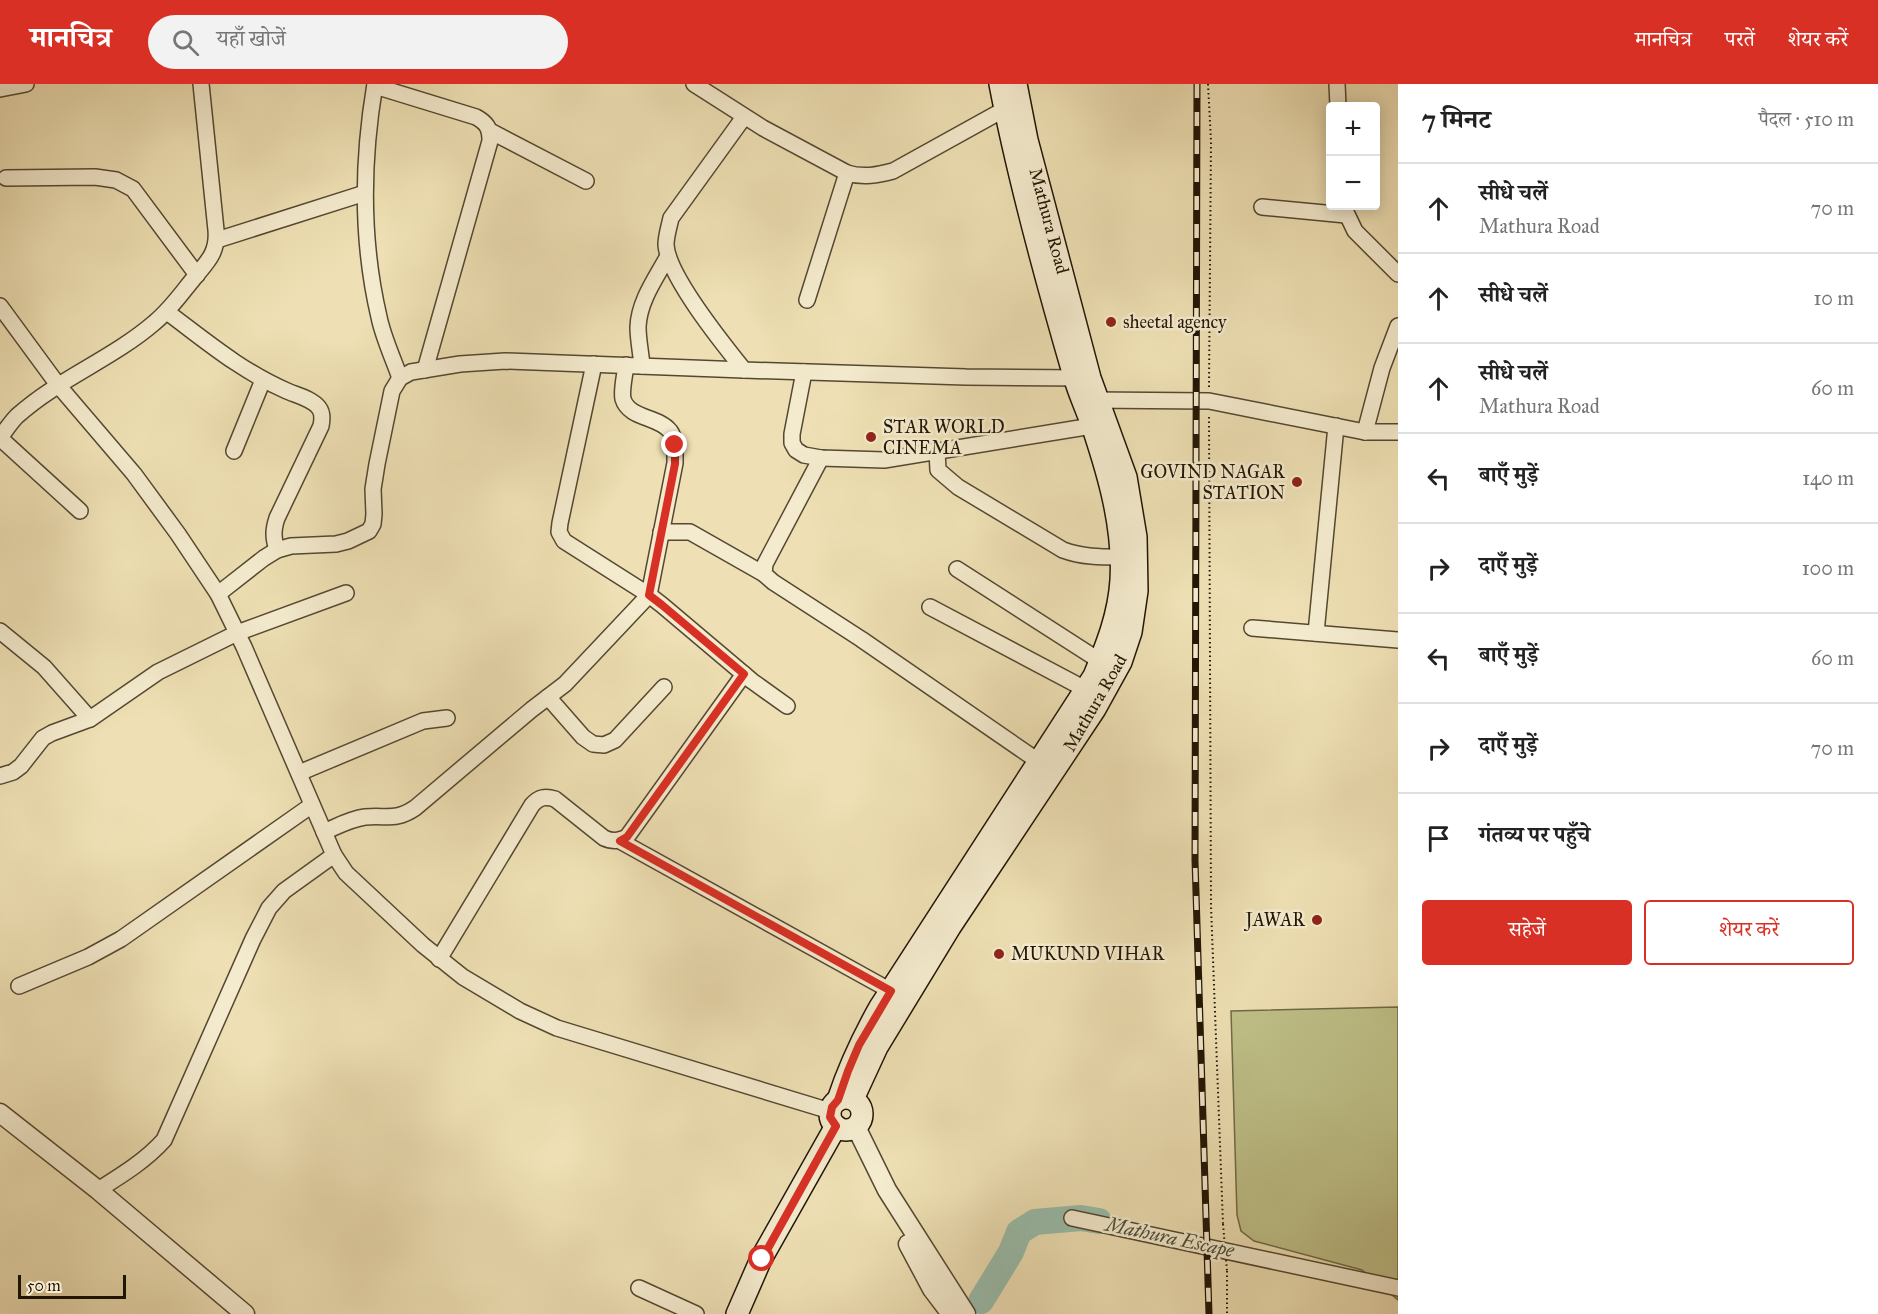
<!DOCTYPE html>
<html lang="hi">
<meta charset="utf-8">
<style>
:root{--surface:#fff;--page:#f2f2f2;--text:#222;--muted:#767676;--line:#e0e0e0;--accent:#d93025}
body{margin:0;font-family:"IM FELL Great Primer","Noto Serif Devanagari",serif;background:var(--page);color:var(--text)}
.controls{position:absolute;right:18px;top:18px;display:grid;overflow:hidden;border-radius:6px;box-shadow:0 3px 15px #0003}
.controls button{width:54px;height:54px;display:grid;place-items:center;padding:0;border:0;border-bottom:2px solid var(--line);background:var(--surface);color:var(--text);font:30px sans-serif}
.scale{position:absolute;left:18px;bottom:15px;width:108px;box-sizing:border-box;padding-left:6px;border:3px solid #211505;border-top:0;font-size:16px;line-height:21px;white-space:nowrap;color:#211505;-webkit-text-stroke:4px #f4ebce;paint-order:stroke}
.stop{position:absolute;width:18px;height:18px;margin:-14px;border:4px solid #d93025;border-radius:50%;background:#fff}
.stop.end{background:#d93025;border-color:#fff;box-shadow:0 2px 6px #0008}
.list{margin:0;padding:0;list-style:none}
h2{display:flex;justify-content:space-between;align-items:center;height:78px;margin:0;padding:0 24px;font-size:26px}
h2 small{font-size:20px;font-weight:400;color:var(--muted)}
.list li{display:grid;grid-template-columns:39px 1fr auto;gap:18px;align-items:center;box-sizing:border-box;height:90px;padding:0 24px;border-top:2px solid var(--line)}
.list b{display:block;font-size:22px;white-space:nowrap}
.list p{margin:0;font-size:20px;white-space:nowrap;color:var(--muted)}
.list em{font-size:20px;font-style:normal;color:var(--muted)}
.actions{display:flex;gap:12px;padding:18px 24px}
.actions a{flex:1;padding:14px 0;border:2px solid var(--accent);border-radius:6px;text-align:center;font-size:21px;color:var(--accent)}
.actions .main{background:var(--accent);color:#fff}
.icon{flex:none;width:33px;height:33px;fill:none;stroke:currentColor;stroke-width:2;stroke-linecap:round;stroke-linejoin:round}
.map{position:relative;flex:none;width:1398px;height:1230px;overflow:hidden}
header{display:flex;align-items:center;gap:36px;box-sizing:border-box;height:84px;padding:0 30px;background:var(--accent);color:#fff}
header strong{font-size:28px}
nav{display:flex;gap:33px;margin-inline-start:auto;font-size:21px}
.search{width:420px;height:54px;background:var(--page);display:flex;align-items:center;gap:15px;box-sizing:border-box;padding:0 21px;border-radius:33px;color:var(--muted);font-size:22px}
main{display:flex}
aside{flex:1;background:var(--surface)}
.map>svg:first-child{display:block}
.green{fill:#bfc189;stroke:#706b47;stroke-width:1.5}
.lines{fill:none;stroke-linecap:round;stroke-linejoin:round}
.river{stroke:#99bdab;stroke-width:26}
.minor-casing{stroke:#544831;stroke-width:18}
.tertiary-casing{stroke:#544831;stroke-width:21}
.secondary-casing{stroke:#211505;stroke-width:24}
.path{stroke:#211505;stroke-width:2;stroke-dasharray:1.5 3;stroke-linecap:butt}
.minor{stroke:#f4ebce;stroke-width:15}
.tertiary{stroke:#f4ebce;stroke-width:18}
.secondary{stroke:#f4ebce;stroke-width:21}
.rail-casing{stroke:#211505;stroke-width:7}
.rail{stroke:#f4ebce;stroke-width:4.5;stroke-dasharray:14;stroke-linecap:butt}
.path-bridge{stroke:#211505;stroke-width:2;stroke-dasharray:1.5 3;stroke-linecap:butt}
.route{stroke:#d93025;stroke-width:8}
.poi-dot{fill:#8f2418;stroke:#f4ebce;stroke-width:2}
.labels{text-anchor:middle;stroke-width:5;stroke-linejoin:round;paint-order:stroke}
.street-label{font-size:18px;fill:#211505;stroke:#f4ebce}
.poi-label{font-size:18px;fill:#211505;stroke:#f4ebce;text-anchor:start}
.water-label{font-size:20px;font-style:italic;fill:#4b503f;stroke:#f4ebce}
</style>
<header>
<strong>मानचित्र</strong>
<div class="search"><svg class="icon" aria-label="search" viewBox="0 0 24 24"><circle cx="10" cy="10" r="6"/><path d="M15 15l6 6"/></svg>यहाँ खोजें</div>
<nav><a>मानचित्र</a><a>परतें</a><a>शेयर करें</a></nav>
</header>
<main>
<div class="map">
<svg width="1398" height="1230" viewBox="0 0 1398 1230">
<rect width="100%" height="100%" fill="#eee0b4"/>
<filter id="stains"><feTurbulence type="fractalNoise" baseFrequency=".00333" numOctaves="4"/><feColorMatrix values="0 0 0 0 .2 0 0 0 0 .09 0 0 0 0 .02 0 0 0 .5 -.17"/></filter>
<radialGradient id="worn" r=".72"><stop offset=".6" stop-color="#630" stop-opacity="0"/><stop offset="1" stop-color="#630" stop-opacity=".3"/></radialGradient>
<path class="green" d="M 1398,923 L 1398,1216 L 1362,1186 L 1254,1157 L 1241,1147 L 1237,1131 L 1231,927 Z"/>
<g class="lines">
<path class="river" d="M 981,1217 L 1011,1168 L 1019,1148 L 1035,1138 L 1081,1134 L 1099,1137"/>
<defs>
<g id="minor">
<path d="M 375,0 C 362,77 361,156 379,233 C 383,253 393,274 400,294"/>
<path d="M 694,0 L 763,44 L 847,89 C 863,94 878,91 893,87 L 1005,25"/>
<path d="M 1337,0 L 1338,22"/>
<path d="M 375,2 L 476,33 C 487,39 490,44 490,57 L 425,286"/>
<path d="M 0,5 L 26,0"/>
<path d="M 744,33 L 671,134 C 669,143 666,152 666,161 C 668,192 723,260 744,286 L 966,293 L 1082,294"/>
<path d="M 490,47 L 586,97"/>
<path d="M 6,94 L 95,93 L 116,96 L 133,105 L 197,191"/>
<path d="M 1343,122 L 1355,147 L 1398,190"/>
<path d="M 1262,123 L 1346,131"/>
<path d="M 217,156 L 365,109"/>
<path d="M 807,216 L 847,89"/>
<path d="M 0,222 L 58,301 L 134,390 L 178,450 L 218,510 L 244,563 L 334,771 L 346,789 L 423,861 L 463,893 L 520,927 L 557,944 L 830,1027"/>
<path d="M 167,228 C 206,257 241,287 287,307 C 296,311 313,315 319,324 C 323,329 322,337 321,342 L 277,434 C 273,446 273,453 277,466"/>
<path d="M 594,280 L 560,439 L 559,448 L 564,457 L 649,511 L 675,379 C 675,369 676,355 670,347 C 658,332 629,335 623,315 C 621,306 625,291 626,281"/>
<path d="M 642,282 C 641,269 638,256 638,243 C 639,217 656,194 668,172"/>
<path d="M 804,288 L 792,350 L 792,359 L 796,366 L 804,371 L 821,374 L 884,376 L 1092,342"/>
<path d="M 1091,316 L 1209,317 L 1365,348 L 1398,348"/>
<path d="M 1365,348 L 1382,284 L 1398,242"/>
<path d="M 0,354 C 5,347 11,338 17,332 C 58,295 112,275 154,239 C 170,226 181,210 194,194 C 207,178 218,169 216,146 L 201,0"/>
<path d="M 0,354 L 80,427"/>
<path d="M 234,367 L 263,296"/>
<path d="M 937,367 L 938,386 L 958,403 L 1063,466 C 1082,473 1100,473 1120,473"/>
<path d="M 821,374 L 765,480 L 764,490 L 773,498 L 861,555 L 1038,677"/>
<path d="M 661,448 L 690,448 L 764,490"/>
<path d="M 957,485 L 1100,577"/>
<path d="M 218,510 L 264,474 L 277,466 L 291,462 L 336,460 L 348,457 L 369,447 L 373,440 L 374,430 L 373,405 L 377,380 L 392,307 L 400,294 L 411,288 L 460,280 L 505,277 L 744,286"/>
<path d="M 930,523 L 1085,605"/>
<path d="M 1252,544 L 1398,556"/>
<path d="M 0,547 L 44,583 L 90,635"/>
<path d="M 1316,549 L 1336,342"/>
<path d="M 548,613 L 583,653 L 593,660 L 604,661 L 615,656 L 664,603"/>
<path d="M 299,689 L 423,637 L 447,634"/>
<path d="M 0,692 L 13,688 L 21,682 L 43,654 L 52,649 L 90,635 L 158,588 L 237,549 L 346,509"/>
<path d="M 324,748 C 338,742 350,735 365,733 C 386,731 396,737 415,724 L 531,626 L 565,600 L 649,511 L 662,521 L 752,597 L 787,622"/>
<path d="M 620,757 L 891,907"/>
<path d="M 439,875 L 532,721 C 539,713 545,712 555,715 L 604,754 C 613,758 618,757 627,753 L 744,590"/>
<path d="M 19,902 L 88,873 L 121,855 L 312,721"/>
<path d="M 98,1106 C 122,1091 145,1077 164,1056 L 253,855 L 269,824 L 284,807 L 334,771"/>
<path d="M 1072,1134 L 1398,1204"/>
<path d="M 639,1204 L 696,1230"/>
</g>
<g id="tertiary">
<path d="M 0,1029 L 98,1106 L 245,1230"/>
<path d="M 856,1043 L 887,1106 L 966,1230"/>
<path d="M 908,1160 L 932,1205 L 951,1230"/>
</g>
<g id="secondary">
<circle cx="846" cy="1030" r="16"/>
<path d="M 853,1015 L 877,963 L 950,843 L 1095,625 L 1121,578 L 1131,548 L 1137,507 L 1136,453 L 1126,393 L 1090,294 L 1027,56 L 1016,0"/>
<path d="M 838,1016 C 849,983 863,953 880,923 L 1094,592 C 1107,560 1119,530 1121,496 C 1124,444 1109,392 1093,344 C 1087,326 1079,310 1074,292 C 1046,196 1019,98 1000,0"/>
<path d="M 737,1230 L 761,1175 L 836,1042"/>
</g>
</defs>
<use href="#minor" class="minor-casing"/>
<use href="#tertiary" class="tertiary-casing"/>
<use href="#secondary" class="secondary-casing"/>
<g class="path">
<path d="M 1208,0 L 1211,57 L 1209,303"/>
<path d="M 1209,333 L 1211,822 L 1223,1140"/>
<path d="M 1227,1187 L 1227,1230"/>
</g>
<use href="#minor" class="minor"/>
<use href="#tertiary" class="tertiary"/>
<use href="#secondary" class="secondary"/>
<defs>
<path id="rail" d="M 1197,0 L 1195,776 L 1209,1230"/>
</defs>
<use href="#rail" class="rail-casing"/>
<use href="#rail" class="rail"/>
<path class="path-bridge" d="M 1223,1140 L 1227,1187"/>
</g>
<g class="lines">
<path class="route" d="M 675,361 L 675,380 L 649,511 L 662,521 L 744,590 L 627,753 L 620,757 L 891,907 L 859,961 L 848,987 L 838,1016 L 832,1023 L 830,1033 L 836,1042 L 762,1175"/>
</g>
<g class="poi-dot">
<circle cx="1111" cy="238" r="6"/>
<circle cx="871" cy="353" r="6"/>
<circle cx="1297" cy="398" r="6"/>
<circle cx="1317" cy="836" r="6"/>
<circle cx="999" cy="870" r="6"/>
</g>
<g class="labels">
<g class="street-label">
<text transform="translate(1049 137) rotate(75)" y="6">Mathura Road</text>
<text transform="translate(1095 619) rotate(-60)" y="6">Mathura Road</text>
</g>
<g class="poi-label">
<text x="1123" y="244">sheetal agency</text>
<text x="883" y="349">STAR WORLD<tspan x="883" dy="21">CINEMA</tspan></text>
<text x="1285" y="394" text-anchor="end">GOVIND NAGAR<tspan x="1285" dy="21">STATION</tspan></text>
<text x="1305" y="842" text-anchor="end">JAWAR</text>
<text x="1011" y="876">MUKUND VIHAR</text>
</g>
<g class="water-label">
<text transform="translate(1170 1153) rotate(12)" y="7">Mathura Escape</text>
</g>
</g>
<rect width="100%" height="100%" filter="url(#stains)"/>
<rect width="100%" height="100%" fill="url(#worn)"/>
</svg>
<div class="controls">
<button>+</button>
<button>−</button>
</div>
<div class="scale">50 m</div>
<div class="stop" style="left:762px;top:1175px"></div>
<div class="stop end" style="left:675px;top:361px"></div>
</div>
<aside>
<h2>7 मिनट<small>पैदल · 510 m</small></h2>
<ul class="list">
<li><svg class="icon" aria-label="ahead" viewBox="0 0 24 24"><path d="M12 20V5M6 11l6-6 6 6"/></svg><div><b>सीधे चलें</b><p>Mathura Road</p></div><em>70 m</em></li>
<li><svg class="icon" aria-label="ahead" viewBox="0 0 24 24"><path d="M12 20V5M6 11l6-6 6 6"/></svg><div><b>सीधे चलें</b></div><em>10 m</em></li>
<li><svg class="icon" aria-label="ahead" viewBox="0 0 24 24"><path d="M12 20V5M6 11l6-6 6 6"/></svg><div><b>सीधे चलें</b><p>Mathura Road</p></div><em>60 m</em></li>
<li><svg class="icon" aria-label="left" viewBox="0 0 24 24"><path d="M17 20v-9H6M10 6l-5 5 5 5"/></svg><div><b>बाएँ मुड़ें</b></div><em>140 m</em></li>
<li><svg class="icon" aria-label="right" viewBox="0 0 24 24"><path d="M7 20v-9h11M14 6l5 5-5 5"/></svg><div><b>दाएँ मुड़ें</b></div><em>100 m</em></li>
<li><svg class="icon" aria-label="left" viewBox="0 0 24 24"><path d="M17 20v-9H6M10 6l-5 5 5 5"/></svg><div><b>बाएँ मुड़ें</b></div><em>60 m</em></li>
<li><svg class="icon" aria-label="right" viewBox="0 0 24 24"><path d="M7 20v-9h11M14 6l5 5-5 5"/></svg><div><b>दाएँ मुड़ें</b></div><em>70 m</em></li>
<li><svg class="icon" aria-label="arrive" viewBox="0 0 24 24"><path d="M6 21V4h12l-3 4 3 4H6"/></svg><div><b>गंतव्य पर पहुँचे</b></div></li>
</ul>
<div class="actions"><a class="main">सहेजें</a><a>शेयर करें</a></div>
</aside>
</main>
